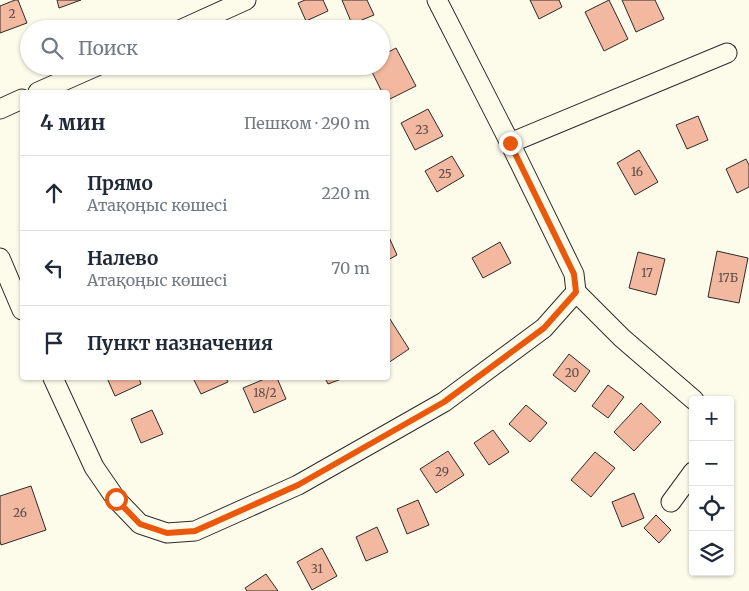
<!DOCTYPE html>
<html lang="ru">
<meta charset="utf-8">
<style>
:root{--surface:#fff;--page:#f2f2f3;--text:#1f2937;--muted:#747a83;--line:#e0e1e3}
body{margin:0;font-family:Merriweather,serif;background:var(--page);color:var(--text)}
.controls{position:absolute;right:15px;bottom:15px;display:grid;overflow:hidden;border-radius:5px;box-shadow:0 1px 4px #0004}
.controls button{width:45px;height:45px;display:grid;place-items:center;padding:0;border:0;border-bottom:1px solid var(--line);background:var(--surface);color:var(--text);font:25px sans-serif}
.stop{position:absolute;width:15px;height:15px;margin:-11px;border:4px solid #ea580c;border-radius:50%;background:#fff}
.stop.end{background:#ea580c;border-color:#fff;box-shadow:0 1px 5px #0008}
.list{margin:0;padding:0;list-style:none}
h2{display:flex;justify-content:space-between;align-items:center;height:65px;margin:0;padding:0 20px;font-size:21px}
h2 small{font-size:16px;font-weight:400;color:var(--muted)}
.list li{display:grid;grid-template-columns:32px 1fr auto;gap:15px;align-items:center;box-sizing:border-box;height:75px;padding:0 20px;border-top:1px solid var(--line)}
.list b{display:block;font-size:19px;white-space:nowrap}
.list p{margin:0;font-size:16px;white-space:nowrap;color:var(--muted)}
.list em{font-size:16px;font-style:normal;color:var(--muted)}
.icon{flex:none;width:28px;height:28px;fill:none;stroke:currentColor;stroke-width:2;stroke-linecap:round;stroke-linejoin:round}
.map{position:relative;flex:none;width:749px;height:591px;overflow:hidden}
.search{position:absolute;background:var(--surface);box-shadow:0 1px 4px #0004;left:20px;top:20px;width:370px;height:55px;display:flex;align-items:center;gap:12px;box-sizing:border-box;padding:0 18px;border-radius:28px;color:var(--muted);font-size:19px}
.panel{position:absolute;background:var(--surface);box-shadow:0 1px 4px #0004;left:20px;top:90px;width:370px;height:290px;border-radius:5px}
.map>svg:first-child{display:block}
.building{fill:#f2b8a0;stroke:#2b2b2b}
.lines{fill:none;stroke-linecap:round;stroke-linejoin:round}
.minor-casing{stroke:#2b2b2b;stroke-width:21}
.minor{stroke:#fdfbea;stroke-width:19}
.route{stroke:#ea580c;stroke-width:6}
.labels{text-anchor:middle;stroke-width:4;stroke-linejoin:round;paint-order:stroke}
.number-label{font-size:12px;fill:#5d4e48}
</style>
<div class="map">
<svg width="749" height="591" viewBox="0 0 749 591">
<rect width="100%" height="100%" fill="#fdfbea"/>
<g class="building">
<path d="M 15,0 L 18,0 L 27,23 L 0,33 L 0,6 Z"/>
<path d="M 57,0 L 81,0 L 59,8 Z"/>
<path d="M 305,0 L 323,0 L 328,11 L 306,21 L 298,3 Z"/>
<path d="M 342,0 L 367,0 L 374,15 L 352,24 Z"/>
<path d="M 530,0 L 559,0 L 562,7 L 539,19 Z"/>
<path d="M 609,0 L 628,39 L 604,51 L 585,12 Z"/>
<path d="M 622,0 L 655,0 L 664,19 L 636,32 Z"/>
<path d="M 396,48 L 416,86 L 388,100 L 388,92 L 382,92 L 369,66 L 381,66 L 381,56 Z"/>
<path d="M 428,109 L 443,136 L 415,150 L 401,123 Z"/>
<path d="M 698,116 L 708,140 L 687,149 L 676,125 Z"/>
<path d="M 639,150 L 658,182 L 635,195 L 617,163 Z"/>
<path d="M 452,156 L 464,176 L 437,192 L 425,171 Z"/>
<path d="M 746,159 L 749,165 L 749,187 L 737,193 L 726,169 Z"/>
<path d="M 388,235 L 397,255 L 388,260 Z"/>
<path d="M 500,242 L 511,263 L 483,278 L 472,258 Z"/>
<path d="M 717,251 L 748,258 L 739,303 L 708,297 Z"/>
<path d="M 638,252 L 665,259 L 656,295 L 629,288 Z"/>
<path d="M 388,316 L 409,349 L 388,363 Z"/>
<path d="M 569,354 L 590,371 L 575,392 L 553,375 Z"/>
<path d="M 107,378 L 139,378 L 141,384 L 115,396 Z"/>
<path d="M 193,378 L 226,378 L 228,382 L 201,394 Z"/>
<path d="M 267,378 L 277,378 L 286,399 L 254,413 L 243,388 Z"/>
<path d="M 325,378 L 344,378 L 328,384 Z"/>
<path d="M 608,385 L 624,397 L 608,418 L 592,406 Z"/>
<path d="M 641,403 L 661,422 L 634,451 L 614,432 Z"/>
<path d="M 526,405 L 547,423 L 530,442 L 509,424 Z"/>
<path d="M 152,410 L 163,434 L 141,443 L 131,419 Z"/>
<path d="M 493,430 L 509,452 L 489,465 L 474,443 Z"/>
<path d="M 448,451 L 464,475 L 436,493 L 420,469 Z"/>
<path d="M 595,452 L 615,468 L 591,497 L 571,480 Z"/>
<path d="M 31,486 L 46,530 L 1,545 L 0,541 L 0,496 Z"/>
<path d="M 634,493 L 644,518 L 622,527 L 612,502 Z"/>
<path d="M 418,500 L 429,525 L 407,534 L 397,509 Z"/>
<path d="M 656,515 L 671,530 L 659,543 L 644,528 Z"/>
<path d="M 377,527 L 388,552 L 366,561 L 356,537 Z"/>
<path d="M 322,548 L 337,576 L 312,590 L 297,562 Z"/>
<path d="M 266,574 L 278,591 L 247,591 L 245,588 Z"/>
</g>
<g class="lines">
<defs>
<g id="minor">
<path d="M 182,29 L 246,0"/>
<path d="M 38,92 L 97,66"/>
<path d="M 0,109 L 22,99"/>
<path d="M 510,143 L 727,53"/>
<path d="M 0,258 L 22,310"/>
<path d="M 576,292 L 622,338 L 694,400"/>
<path d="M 53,378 L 94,467 L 116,499 L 140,524 L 167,533 L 195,531 L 298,485 L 444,402 L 544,328 L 576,292 L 574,274 L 510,143 L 437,0"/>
<path d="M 671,502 L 693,472"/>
</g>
</defs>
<use href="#minor" class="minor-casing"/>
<use href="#minor" class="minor"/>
</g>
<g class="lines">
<path class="route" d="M 116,499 L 140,524 L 167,533 L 195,531 L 298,485 L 444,402 L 544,328 L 576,292 L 574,274 L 510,143"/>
</g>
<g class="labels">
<g class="number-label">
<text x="12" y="18">2</text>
<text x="422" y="134">23</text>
<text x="637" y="176">16</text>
<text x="445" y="178">25</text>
<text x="647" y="277">17</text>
<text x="728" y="282">17Б</text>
<text x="572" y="377">20</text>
<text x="265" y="397">18/2</text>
<text x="442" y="476">29</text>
<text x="20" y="517">26</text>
<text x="317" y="573">31</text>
</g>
</g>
</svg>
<div class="controls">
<button>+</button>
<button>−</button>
<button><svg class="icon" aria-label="locate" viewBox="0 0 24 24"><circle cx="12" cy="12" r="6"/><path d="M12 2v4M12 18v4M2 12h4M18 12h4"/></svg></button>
<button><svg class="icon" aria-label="layers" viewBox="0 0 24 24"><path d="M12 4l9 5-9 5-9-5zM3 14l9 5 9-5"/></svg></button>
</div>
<div class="stop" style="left:116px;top:499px"></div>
<div class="stop end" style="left:510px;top:143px"></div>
<div class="search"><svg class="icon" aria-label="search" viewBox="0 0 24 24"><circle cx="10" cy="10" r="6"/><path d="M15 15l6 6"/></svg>Поиск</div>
<section class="panel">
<h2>4 мин<small>Пешком · 290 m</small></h2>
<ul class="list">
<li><svg class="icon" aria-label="ahead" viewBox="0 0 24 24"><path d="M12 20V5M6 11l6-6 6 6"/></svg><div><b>Прямо</b><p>Атақоңыс көшесі</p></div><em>220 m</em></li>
<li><svg class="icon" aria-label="left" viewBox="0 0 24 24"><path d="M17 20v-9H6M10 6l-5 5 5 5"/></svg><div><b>Налево</b><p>Атақоңыс көшесі</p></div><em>70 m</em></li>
<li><svg class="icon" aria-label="arrive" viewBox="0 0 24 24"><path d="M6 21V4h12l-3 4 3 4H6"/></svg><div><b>Пункт назначения</b></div></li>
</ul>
</section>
</div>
